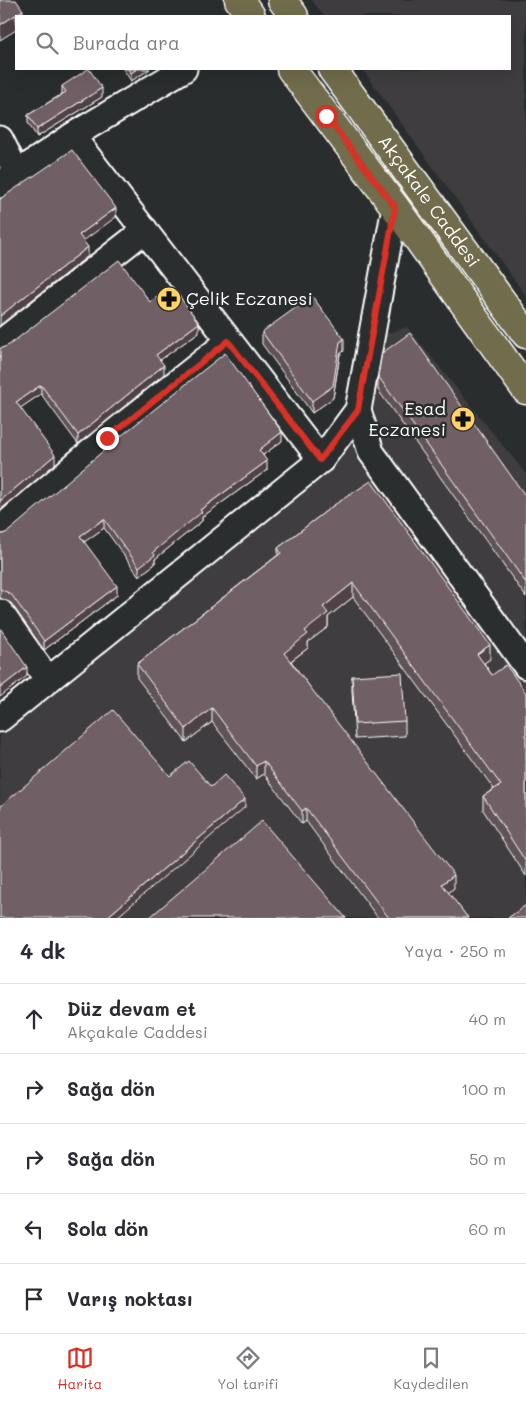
<!DOCTYPE html>
<html lang="tr">
<meta charset="utf-8">
<style>
:root{--surface:#fff;--page:#f7f7f7;--text:#2b2b33;--muted:#7c7c81;--line:#e1e1e2;--accent:#d93025}
body{margin:0;font-family:Mali,sans-serif;background:var(--page);color:var(--text)}
.stop{position:absolute;width:15px;height:15px;margin:-11px;border:4px solid #d93025;border-radius:50%;background:#fff}
.stop.end{background:#d93025;border-color:#fff;box-shadow:0 1px 5px #0008}
.list{margin:0;padding:0;list-style:none}
h2{display:flex;justify-content:space-between;align-items:center;height:65px;margin:0;padding:0 20px;font-size:21px}
h2 small{font-size:16px;font-weight:400;color:var(--muted)}
.list li{display:grid;grid-template-columns:32px 1fr auto;gap:15px;align-items:center;box-sizing:border-box;height:70px;padding:0 20px;border-top:1px solid var(--line)}
.list b{display:block;font-size:19px;white-space:nowrap}
.list p{margin:0;font-size:16px;white-space:nowrap;color:var(--muted)}
.list em{font-size:16px;font-style:normal;color:var(--muted)}
.icon{flex:none;width:28px;height:28px;fill:none;stroke:currentColor;stroke-width:2;stroke-linecap:round;stroke-linejoin:round}
.map{position:relative;flex:none;width:526px;height:918px;overflow:hidden}
.search{position:absolute;background:var(--surface);box-shadow:0 5px 20px #0002;left:15px;right:15px;top:15px;height:55px;display:flex;align-items:center;gap:12px;box-sizing:border-box;padding:0 18px;border-radius:0px;color:var(--muted);font-size:19px}
.sheet{height:415px;background:var(--surface)}
nav{display:flex;justify-content:space-around;align-items:center;box-sizing:border-box;height:70px;border-top:1px solid var(--line);background:var(--surface);font-size:14px;color:var(--muted)}
nav a{display:grid;justify-items:center;gap:2px}
nav .on{color:var(--accent)}
.map>svg:first-child{display:block}
.built{fill:#3f3c3f}
.lines{fill:none;stroke-linecap:round;stroke-linejoin:round}
.minor-casing{stroke:#fff;stroke-width:29}
.major-casing{stroke:#fff;stroke-width:31}
.minor{stroke:#2a2d2e;stroke-width:25}
.major{stroke:#716c4b;stroke-width:28}
.wall{fill:#615258;stroke:#fff}
.shaded-wall{fill:#4f4247;stroke:#fff}
.building{fill:#715f66;stroke:#fff}
.route{stroke:#d93025;stroke-width:6}
.labels{text-anchor:middle;stroke-width:5;stroke-linejoin:round;paint-order:stroke}
.street-label{font-size:18px;fill:#fff;stroke:#2a2d2e}
.poi-label{font-size:18px;fill:#fff;stroke:#2a2d2e;text-anchor:start}
</style>
<div class="map">
<svg width="526" height="918" viewBox="0 0 526 918">
<rect width="100%" height="100%" fill="#2a2d2e"/>
<filter id="ink" filterUnits="userSpaceOnUse"><feTurbulence type="fractalNoise" baseFrequency=".02" numOctaves="2"/><feDisplacementMap in="SourceGraphic" scale="10" xChannelSelector="R" yChannelSelector="G"/><feConvolveMatrix kernelMatrix="1 2 1 2 8 2 1 2 1" color-interpolation-filters="sRGB"/></filter>
<g filter="url(#ink)">
<g class="built">
<path d="M 312,0 L 526,0 L 526,296 L 362,69 L 510,69 L 510,16 L 324,16 Z"/>
<path d="M 407,327 L 526,474 L 526,918 L 0,918 L 0,736 L 344,452 L 372,383 L 385,334 Z"/>
</g>
<g class="lines">
<defs>
<g id="minor">
<path d="M 72,136 L 184,69"/>
<path d="M 0,139 L 17,173"/>
<path d="M 0,185 L 72,136 L 321,460"/>
<path d="M 0,343 L 145,230"/>
<path d="M 358,410 L 371,452 L 526,666"/>
<path d="M 0,529 L 107,438 L 229,341"/>
<path d="M 0,612 L 48,680"/>
<path d="M 0,719 L 321,460 L 358,410 L 395,207"/>
</g>
<g id="major">
<path d="M 239,0 L 251,16"/>
<path d="M 282,0 L 294,16"/>
<path d="M 291,69 L 395,207 L 526,390"/>
<path id="s1" d="M 332,69 L 526,334"/>
</g>
</defs>
<use href="#minor" class="minor-casing"/>
<use href="#major" class="major-casing"/>
<use href="#minor" class="minor"/>
<use href="#major" class="major"/>
</g>
<g class="wall">
<path d="M 123,69 L 150,69 L 131,81 Z"/>
<path d="M 62,86 L 102,97 L 37,137 L 28,123 L 28,115 L 62,94 Z"/>
<path d="M 150,302 L 199,332 L 160,360 L 164,374 L 78,444 L 41,394 L 20,408 L 55,464 L 0,510 L 2,348 Z"/>
<path d="M 262,332 L 344,351 L 340,354 L 333,398 L 312,413 L 262,344 Z"/>
<path d="M 378,376 L 526,497 L 526,597 L 378,390 Z"/>
<path d="M 282,441 L 263,455 L 267,470 L 202,517 L 202,521 L 155,559 L 155,564 L 139,576 L 104,528 L 84,542 L 117,595 L 44,650 L 11,603 L 0,598 L 0,534 L 3,534 Z"/>
<path d="M 334,505 L 490,659 L 484,663 L 492,675 L 526,693 L 526,876 L 483,810 L 483,796 L 494,789 L 353,597 L 328,617 L 328,627 L 308,642 L 308,648 L 291,661 L 454,888 L 448,893 L 468,918 L 378,918 L 306,821 L 302,824 L 264,774 L 256,779 L 212,722 L 186,742 L 137,678 L 137,664 L 278,555 L 278,548 Z"/>
<path d="M 352,676 L 405,721 L 405,736 L 355,739 L 352,691 Z"/>
</g>
<g class="shaded-wall">
<path d="M 23,10 L 23,16 L 16,16 L 16,30 L 0,40 L 0,25 Z"/>
<path d="M 137,69 L 150,69 L 131,81 L 131,73 Z"/>
<path d="M 102,88 L 102,97 L 37,137 L 37,129 Z"/>
<path d="M 116,208 L 116,217 L 79,244 L 79,235 Z"/>
<path d="M 88,247 L 88,256 L 0,325 L 0,316 Z"/>
<path d="M 199,323 L 199,332 L 156,363 L 156,355 Z"/>
<path d="M 344,339 L 344,351 L 340,354 L 333,398 L 312,413 L 312,401 L 340,342 Z"/>
<path d="M 164,365 L 164,374 L 78,444 L 78,435 Z"/>
<path d="M 41,385 L 41,394 L 16,411 L 16,402 Z"/>
<path d="M 282,432 L 282,441 L 259,458 L 259,450 Z"/>
<path d="M 55,455 L 55,464 L 0,510 L 0,501 Z"/>
<path d="M 267,461 L 267,470 L 202,517 L 202,521 L 155,559 L 155,564 L 139,576 L 139,567 L 153,552 L 200,510 Z"/>
<path d="M 104,519 L 104,528 L 80,545 L 80,536 Z"/>
<path d="M 353,583 L 353,597 L 328,617 L 328,627 L 308,642 L 308,648 L 284,666 L 284,653 L 305,631 L 323,607 Z"/>
<path d="M 117,586 L 117,595 L 44,650 L 44,641 Z"/>
<path d="M 490,645 L 490,659 L 477,668 L 477,654 Z"/>
<path d="M 27,667 L 27,676 L 0,697 L 0,688 Z"/>
<path d="M 212,708 L 212,722 L 186,742 L 186,729 Z"/>
<path d="M 264,761 L 264,774 L 256,779 L 256,766 Z"/>
<path d="M 245,799 L 245,807 L 116,918 L 106,918 Z"/>
<path d="M 306,808 L 306,821 L 302,824 L 302,811 Z"/>
<path d="M 454,875 L 454,888 L 442,898 L 442,884 Z"/>
</g>
<g class="building">
<path d="M 0,0 L 16,0 L 23,10 L 0,25 Z"/>
<path d="M 88,69 L 89,69 L 102,88 L 37,129 L 28,115 L 66,92 L 62,86 Z"/>
<path d="M 128,69 L 137,69 L 131,73 Z"/>
<path d="M 72,150 L 116,208 L 79,235 L 88,247 L 0,316 L 0,199 Z"/>
<path d="M 119,260 L 150,302 L 172,286 L 199,323 L 156,355 L 164,365 L 78,435 L 41,385 L 16,402 L 55,455 L 0,501 L 0,348 L 2,348 L 9,345 Z"/>
<path d="M 312,296 L 344,339 L 340,342 L 333,386 L 312,401 L 262,332 Z"/>
<path d="M 410,333 L 526,497 L 526,583 L 378,376 L 382,353 Z"/>
<path d="M 225,353 L 282,432 L 259,450 L 267,461 L 200,510 L 202,512 L 153,552 L 155,555 L 139,567 L 104,519 L 80,536 L 117,586 L 44,641 L 11,594 L 0,589 L 0,534 L 3,534 L 9,531 L 116,440 Z"/>
<path d="M 371,481 L 490,645 L 477,654 L 492,675 L 506,665 L 526,693 L 526,862 L 483,796 L 501,785 L 353,583 L 323,607 L 328,613 L 305,631 L 308,634 L 284,653 L 454,875 L 442,884 L 468,918 L 389,918 L 306,808 L 302,811 L 264,761 L 256,766 L 212,708 L 186,729 L 137,664 L 281,553 L 278,548 L 334,505 Z"/>
<path d="M 0,628 L 27,667 L 0,688 Z"/>
<path d="M 402,673 L 405,721 L 355,724 L 352,676 Z"/>
<path d="M 113,710 L 170,776 L 189,761 L 211,787 L 224,775 L 245,799 L 106,918 L 0,918 L 0,807 Z"/>
<path d="M 262,821 L 346,918 L 149,918 Z"/>
<path d="M 526,905 L 526,918 L 508,918 Z"/>
</g>
</g>
<g class="lines" filter="url(#ink)">
<path class="route" d="M 107,438 L 228,341 L 320,460 L 358,410 L 395,207 L 326,116"/>
</g>
<defs>
<symbol id="pharmacy-disc" viewBox="-11 -11 22 22"><circle r="9.5" fill="#ffd166" stroke="#2a2d2e"/><path d="M-2-6h4v4h4v4h-4v4h-4v-4h-4v-4h4Z" fill="#111"/></symbol>
</defs>
<g fill-rule="evenodd">
<use href="#pharmacy-disc" x="155" y="285" width="28" height="28"/>
<use href="#pharmacy-disc" x="449" y="405" width="28" height="28"/>
</g>
<g class="labels">
<g class="street-label">
<text dy="6" stroke="none"><textPath href="#s1" startOffset="164">Akçakale Caddesi</textPath></text>
</g>
<g class="poi-label">
<text x="186" y="305">Çelik Eczanesi</text>
<text x="446" y="415" text-anchor="end">Esad<tspan x="446" dy="21">Eczanesi</tspan></text>
</g>
</g>
</svg>
<div class="stop" style="left:326px;top:116px"></div>
<div class="stop end" style="left:107px;top:438px"></div>
<div class="search"><svg class="icon" aria-label="search" viewBox="0 0 24 24"><circle cx="10" cy="10" r="6"/><path d="M15 15l6 6"/></svg>Burada ara</div>
</div>
<section class="sheet">
<h2>4 dk<small>Yaya · 250 m</small></h2>
<ul class="list">
<li><svg class="icon" aria-label="ahead" viewBox="0 0 24 24"><path d="M12 20V5M6 11l6-6 6 6"/></svg><div><b>Düz devam et</b><p>Akçakale Caddesi</p></div><em>40 m</em></li>
<li><svg class="icon" aria-label="right" viewBox="0 0 24 24"><path d="M7 20v-9h11M14 6l5 5-5 5"/></svg><div><b>Sağa dön</b></div><em>100 m</em></li>
<li><svg class="icon" aria-label="right" viewBox="0 0 24 24"><path d="M7 20v-9h11M14 6l5 5-5 5"/></svg><div><b>Sağa dön</b></div><em>50 m</em></li>
<li><svg class="icon" aria-label="left" viewBox="0 0 24 24"><path d="M17 20v-9H6M10 6l-5 5 5 5"/></svg><div><b>Sola dön</b></div><em>60 m</em></li>
<li><svg class="icon" aria-label="arrive" viewBox="0 0 24 24"><path d="M6 21V4h12l-3 4 3 4H6"/></svg><div><b>Varış noktası</b></div></li>
</ul>
</section>
<nav>
<a class="on"><svg class="icon" aria-label="map" viewBox="0 0 24 24"><path d="M3 6l6-2 6 2 6-2v14l-6 2-6-2-6 2zM9 4v14M15 6v14"/></svg>Harita</a>
<a><svg class="icon" aria-label="directions" viewBox="0 0 24 24"><path d="M12 3l9 9-9 9-9-9zM9 14v-3h6M13 9l2 2-2 2"/></svg>Yol tarifi</a>
<a><svg class="icon" aria-label="saved" viewBox="0 0 24 24"><path d="M7 4h10v16l-5-4-5 4z"/></svg>Kaydedilen</a>
</nav>
